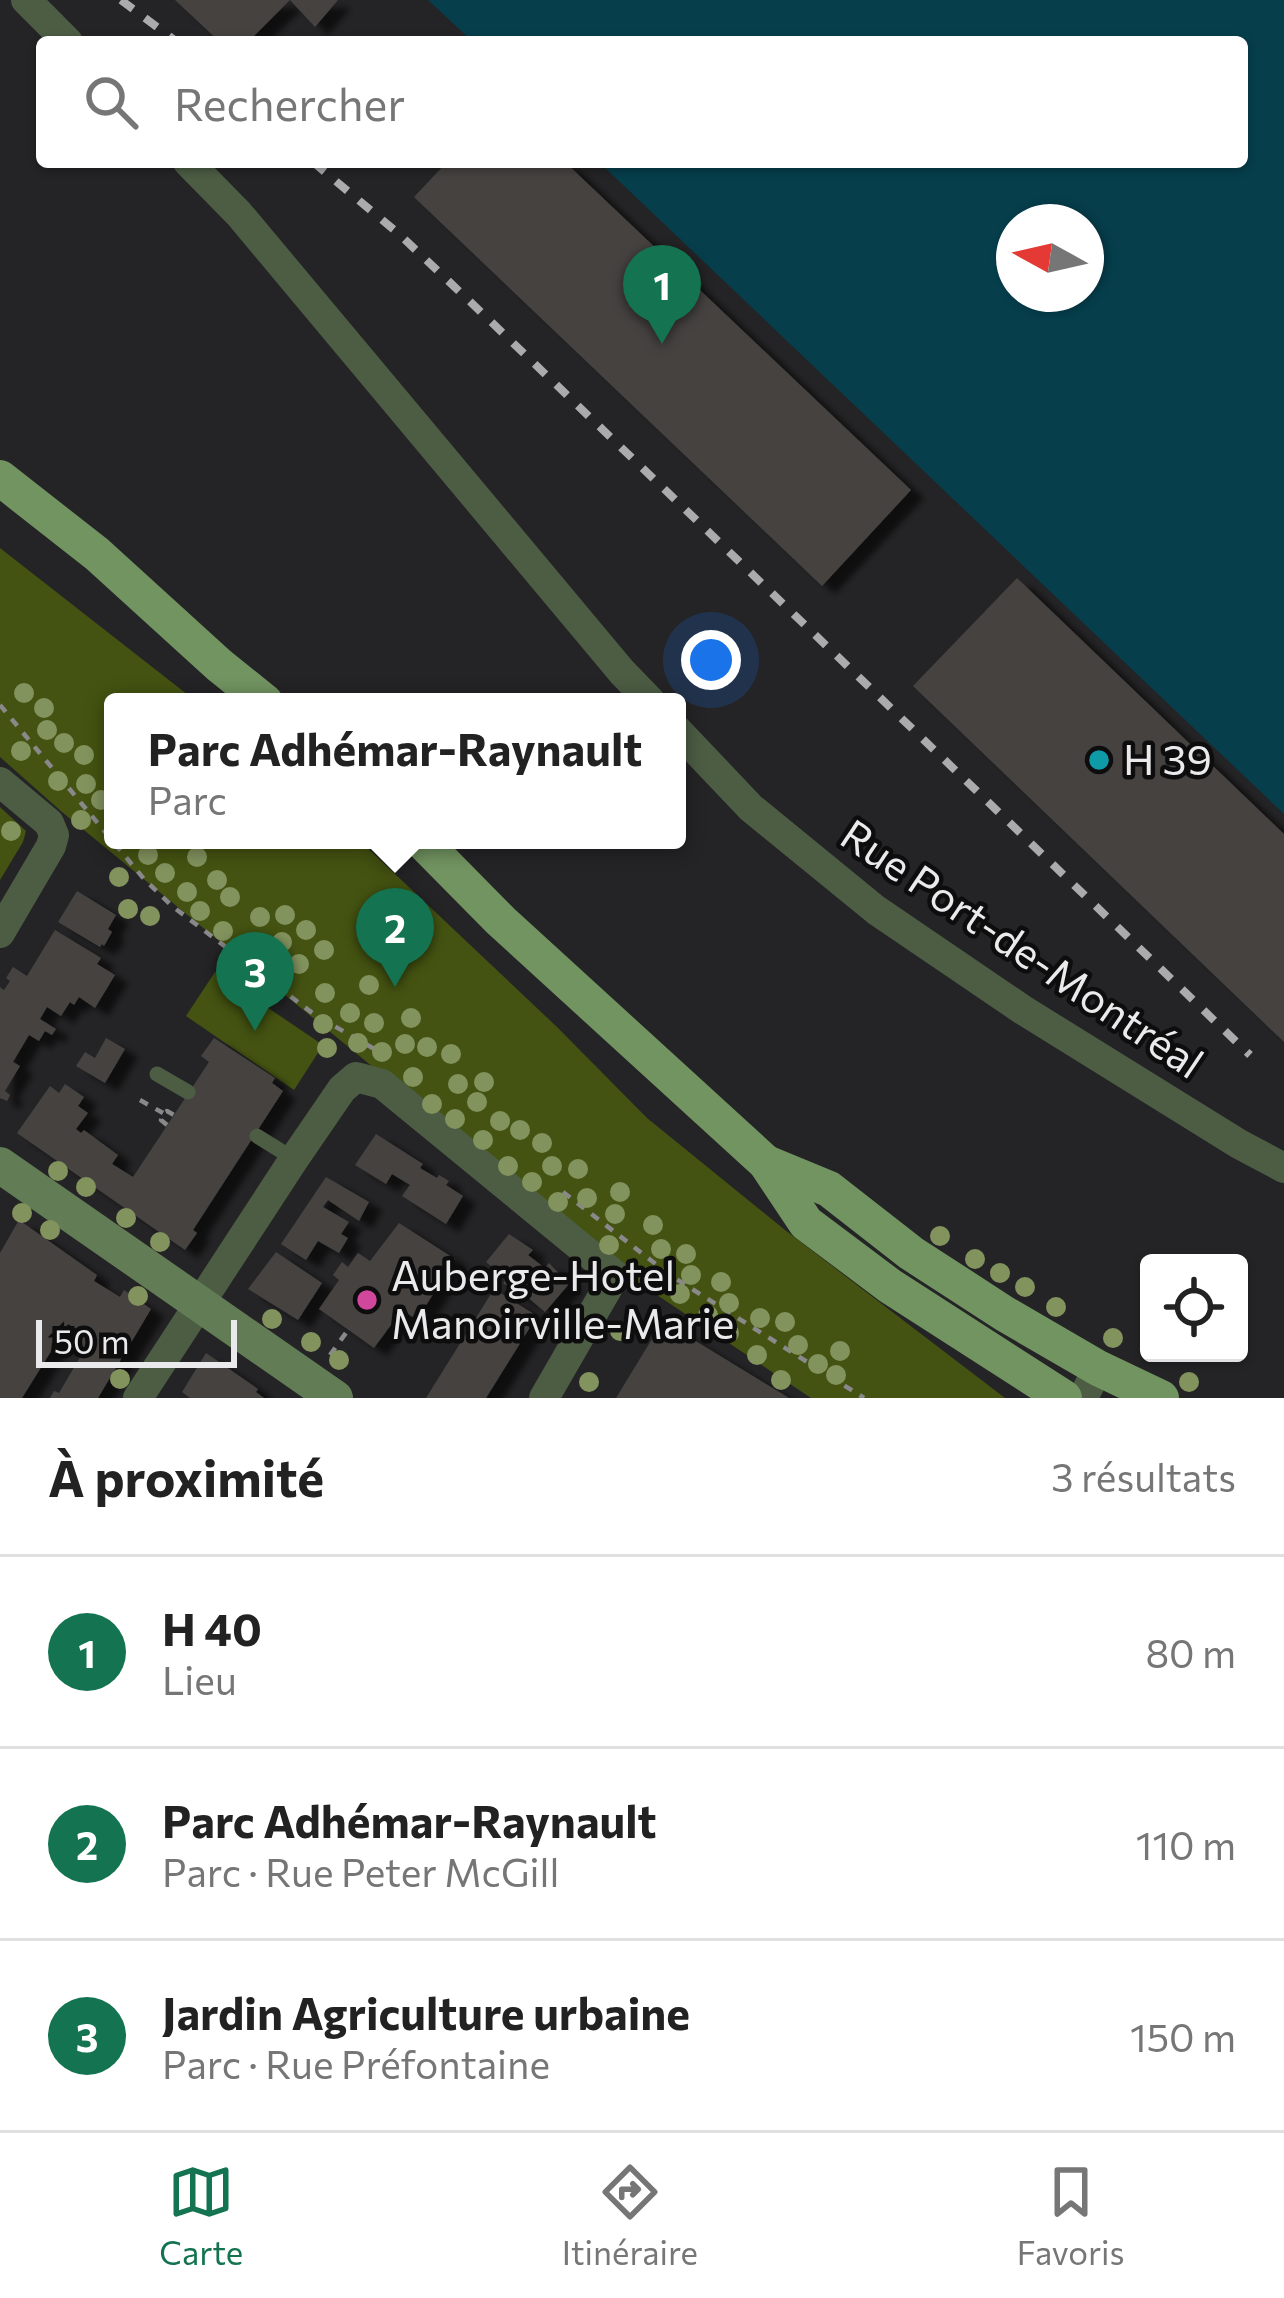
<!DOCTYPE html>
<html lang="fr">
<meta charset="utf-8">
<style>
:root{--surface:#fff;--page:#f6f6f6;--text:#222;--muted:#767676;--line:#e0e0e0;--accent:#147451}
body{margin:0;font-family:Commissioner,sans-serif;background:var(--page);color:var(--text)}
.controls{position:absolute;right:36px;bottom:36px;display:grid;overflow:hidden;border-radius:12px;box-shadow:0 3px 9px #0004}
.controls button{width:108px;height:108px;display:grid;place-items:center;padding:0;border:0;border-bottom:3px solid var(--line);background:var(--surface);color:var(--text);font:60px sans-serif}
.compass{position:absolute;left:996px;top:204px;width:108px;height:108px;border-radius:50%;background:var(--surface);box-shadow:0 3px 9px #0004;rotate:278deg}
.scale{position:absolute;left:36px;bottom:30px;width:201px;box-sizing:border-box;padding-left:12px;border:6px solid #eae9eb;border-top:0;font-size:33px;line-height:42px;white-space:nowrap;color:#eae9eb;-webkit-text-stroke:9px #0e0d0e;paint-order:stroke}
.you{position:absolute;left:711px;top:660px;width:42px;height:42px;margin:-30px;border:9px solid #fff;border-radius:50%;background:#1a73e8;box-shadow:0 0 0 18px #1a73e833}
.badge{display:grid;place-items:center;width:78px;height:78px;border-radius:50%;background:var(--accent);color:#fff;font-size:39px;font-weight:700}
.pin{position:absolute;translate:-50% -99px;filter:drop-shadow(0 3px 6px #0008)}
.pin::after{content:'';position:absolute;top:63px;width:42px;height:36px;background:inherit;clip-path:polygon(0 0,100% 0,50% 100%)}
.popup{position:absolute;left:104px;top:693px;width:582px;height:156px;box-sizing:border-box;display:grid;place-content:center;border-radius:12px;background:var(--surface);filter:drop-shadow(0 3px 9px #0005);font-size:39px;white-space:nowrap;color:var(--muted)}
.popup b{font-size:45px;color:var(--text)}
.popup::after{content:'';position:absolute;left:50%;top:100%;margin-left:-24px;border:24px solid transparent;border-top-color:var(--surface)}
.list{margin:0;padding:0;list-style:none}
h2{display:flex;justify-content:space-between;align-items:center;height:156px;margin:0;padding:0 48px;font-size:51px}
h2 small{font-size:39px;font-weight:400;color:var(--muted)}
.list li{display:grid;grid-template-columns:78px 1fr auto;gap:36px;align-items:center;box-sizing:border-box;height:192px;padding:0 48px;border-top:3px solid var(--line)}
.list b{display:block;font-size:45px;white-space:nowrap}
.list p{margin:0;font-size:39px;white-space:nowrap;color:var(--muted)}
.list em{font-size:39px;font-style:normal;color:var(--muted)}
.icon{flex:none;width:66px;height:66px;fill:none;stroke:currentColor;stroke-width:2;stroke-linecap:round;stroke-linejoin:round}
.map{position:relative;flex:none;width:1284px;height:1398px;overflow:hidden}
.search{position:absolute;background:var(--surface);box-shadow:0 3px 9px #0004;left:36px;right:36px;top:36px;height:132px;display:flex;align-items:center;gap:30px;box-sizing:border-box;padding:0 42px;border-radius:12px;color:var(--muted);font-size:45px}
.sheet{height:732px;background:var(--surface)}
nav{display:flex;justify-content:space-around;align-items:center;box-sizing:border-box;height:168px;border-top:3px solid var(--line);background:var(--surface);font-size:33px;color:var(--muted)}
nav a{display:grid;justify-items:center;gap:6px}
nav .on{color:var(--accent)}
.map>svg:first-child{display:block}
.green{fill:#445311}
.water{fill:#063e4c;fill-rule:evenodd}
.building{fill:#454341;filter:url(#shadow)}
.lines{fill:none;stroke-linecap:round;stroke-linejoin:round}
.path{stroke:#89898b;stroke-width:4.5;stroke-dasharray:9 9;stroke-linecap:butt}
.lane{stroke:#4c5d44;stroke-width:15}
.street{stroke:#4c5d44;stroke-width:30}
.secondary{stroke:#627c55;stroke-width:36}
.primary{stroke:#729461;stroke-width:36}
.rail{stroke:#abaaac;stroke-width:8;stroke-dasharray:15 15;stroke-linecap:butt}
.tree{fill:#83935e}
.culture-dot{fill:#0f9aa8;stroke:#0e0d0e;stroke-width:4.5}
.hotel-dot{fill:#d1479c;stroke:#0e0d0e;stroke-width:4.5}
.labels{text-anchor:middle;stroke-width:9;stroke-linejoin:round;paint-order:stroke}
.poi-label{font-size:42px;fill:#eae9eb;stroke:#0e0d0e;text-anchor:start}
.street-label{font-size:42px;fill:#eae9eb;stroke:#0e0d0e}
</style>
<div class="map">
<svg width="1284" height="1398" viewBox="0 0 1284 1398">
<defs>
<filter id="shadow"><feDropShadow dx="13" dy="8" stdDeviation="3" flood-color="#0009"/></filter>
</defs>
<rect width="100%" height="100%" fill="#242426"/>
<g class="green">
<path d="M 0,548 L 197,702 L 113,702 L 113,840 L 359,840 L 557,1027 L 647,1118 L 785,1230 L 1005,1398 L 811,1398 L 624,1273 L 62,812 L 0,757 Z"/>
<path d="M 0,807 L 26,831 L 23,842 L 0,880 Z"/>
<path d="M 215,972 L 323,1045 L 294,1090 L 186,1016 Z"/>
</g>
<path class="water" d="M 428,0 L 1284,0 L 1284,814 L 599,162 L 1242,162 L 1242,42 L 473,42 ZM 1014,222 L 1086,222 L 1086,294 L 1014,294 Z"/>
<g class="building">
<path d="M 175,0 L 338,0 L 315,27 L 290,0 L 248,42 L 220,42 Z"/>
<path d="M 447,162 L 565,162 L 911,490 L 822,586 L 414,197 Z"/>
<path d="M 1017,578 L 1284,834 L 1284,1042 L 913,686 Z"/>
<path d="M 77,891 L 116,915 L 108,929 L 112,932 L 104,946 L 102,944 L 100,947 L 58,922 Z"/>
<path d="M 55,930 L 101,958 L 97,964 L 115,975 L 95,1008 L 79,997 L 74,1005 L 70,1002 L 61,1016 L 47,1007 L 40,1019 L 56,1029 L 52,1035 L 45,1031 L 39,1041 L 29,1035 L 13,1062 L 20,1066 L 5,1091 L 10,1095 L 7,1101 L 0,1098 L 0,987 L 4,990 L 10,981 L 6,978 L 13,967 L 27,976 Z"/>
<path d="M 106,1038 L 125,1049 L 105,1083 L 76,1066 L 85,1052 L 95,1058 Z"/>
<path d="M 214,1038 L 275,1078 L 272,1083 L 283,1091 L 193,1230 L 197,1233 L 185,1250 L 17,1133 L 50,1086 L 59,1093 L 65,1084 L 84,1097 L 78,1106 L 88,1113 L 76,1129 L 81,1133 L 84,1130 L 118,1155 L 112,1164 L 133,1177 L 209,1062 L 201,1056 Z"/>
<path d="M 376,1134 L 423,1164 L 420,1168 L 437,1178 L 439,1175 L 449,1181 L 446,1185 L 463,1196 L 446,1224 L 402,1196 L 410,1185 L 392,1174 L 386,1184 L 355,1165 Z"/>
<path d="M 326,1177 L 369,1202 L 359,1221 L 328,1200 L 323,1207 L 349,1222 L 341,1234 L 348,1238 L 339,1253 L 318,1241 L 306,1260 L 281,1244 Z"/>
<path d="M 19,1220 L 97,1275 L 94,1281 L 120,1297 L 124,1290 L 151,1309 L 98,1398 L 50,1398 L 54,1391 L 59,1393 L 83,1352 L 76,1348 L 84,1333 L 68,1324 L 22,1398 L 0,1398 L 0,1253 Z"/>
<path d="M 399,1223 L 455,1259 L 417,1320 L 402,1310 L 374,1348 L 319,1309 L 339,1280 L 333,1275 L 342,1262 L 348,1267 L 358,1253 L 370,1261 Z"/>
<path d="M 509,1234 L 533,1250 L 528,1255 L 545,1268 L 549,1263 L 569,1284 L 545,1312 L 526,1296 L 524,1299 L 503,1283 L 506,1279 L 486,1262 Z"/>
<path d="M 276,1252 L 322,1283 L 298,1320 L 248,1289 Z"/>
<path d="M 494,1289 L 537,1316 L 486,1398 L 426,1398 Z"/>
<path d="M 663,1321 L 789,1398 L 616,1398 Z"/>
<path d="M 206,1353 L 258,1389 L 256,1392 L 264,1398 L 190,1398 L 182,1392 Z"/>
</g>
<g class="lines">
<g class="path">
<path d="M 0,705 L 144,879 L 172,906 L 315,1015 L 383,1054"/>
<path d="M 140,1100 L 163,1113"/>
<path d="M 167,1125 L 161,1120 L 163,1113 L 167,1111 L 174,1115"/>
<path d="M 563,1192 L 670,1275 L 864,1398"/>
<path d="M 330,1355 L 348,1330"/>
</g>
<g class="lane">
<path d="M 157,1074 L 188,1092"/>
<path d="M 257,1136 L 294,1159"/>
</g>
<g class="street">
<path d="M 26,0 L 68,42"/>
<path d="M 188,162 L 239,214 L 622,672 L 651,702"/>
<path d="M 677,730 L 751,808 L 876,910 L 1023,1010 L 1239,1144 L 1284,1168"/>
<path d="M 0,782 L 49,823 L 54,835 L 51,846 L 0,933"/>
<path d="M 138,1398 L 294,1159 L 342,1089 L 356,1077 L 382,1084 L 615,1275 L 544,1398"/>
<path d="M 1083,1398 L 1098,1368"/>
</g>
<path class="secondary" d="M 0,1165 L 335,1398"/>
<g class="primary">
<path d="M 0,478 L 97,554 L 219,665 L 265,702"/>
<path d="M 421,840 L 501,921 L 766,1163 L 806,1223 L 890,1286 L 1064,1398"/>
<path d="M 766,1163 L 829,1189 L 911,1253 L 1005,1314 L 1098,1368 L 1161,1398"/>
</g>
<g class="rail">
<path d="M 121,0 L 177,42"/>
<path d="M 313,162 L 399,234 L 482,313 L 1250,1055"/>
</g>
</g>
<g class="tree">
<circle cx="24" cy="693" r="10"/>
<circle cx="44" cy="708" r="10"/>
<circle cx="47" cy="730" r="10"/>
<circle cx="64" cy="743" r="10"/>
<circle cx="21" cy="751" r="10"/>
<circle cx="84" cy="755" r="10"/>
<circle cx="58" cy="781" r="10"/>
<circle cx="86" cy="784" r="10"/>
<circle cx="101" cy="800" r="10"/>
<circle cx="81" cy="820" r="10"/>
<circle cx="11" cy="831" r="10"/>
<circle cx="148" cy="855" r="10"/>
<circle cx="197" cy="857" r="10"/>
<circle cx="165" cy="873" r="10"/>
<circle cx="119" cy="877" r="10"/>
<circle cx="217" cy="880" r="10"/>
<circle cx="187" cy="892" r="10"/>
<circle cx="230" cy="897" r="10"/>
<circle cx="128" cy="909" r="10"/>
<circle cx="200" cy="911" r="10"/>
<circle cx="285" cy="915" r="10"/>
<circle cx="150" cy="916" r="10"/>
<circle cx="260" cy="917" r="10"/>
<circle cx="306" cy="930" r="10"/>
<circle cx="223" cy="931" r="10"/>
<circle cx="282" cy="942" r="10"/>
<circle cx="324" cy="950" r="10"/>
<circle cx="266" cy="959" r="10"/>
<circle cx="299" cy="964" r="10"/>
<circle cx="369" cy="985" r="10"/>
<circle cx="325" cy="993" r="10"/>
<circle cx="350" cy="1013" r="10"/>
<circle cx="411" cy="1018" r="10"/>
<circle cx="374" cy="1023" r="10"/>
<circle cx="323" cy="1024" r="10"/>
<circle cx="358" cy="1043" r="10"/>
<circle cx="405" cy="1044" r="10"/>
<circle cx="427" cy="1047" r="10"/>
<circle cx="327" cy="1048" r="10"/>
<circle cx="382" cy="1052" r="10"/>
<circle cx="451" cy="1054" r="10"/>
<circle cx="413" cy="1077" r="10"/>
<circle cx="484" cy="1082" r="10"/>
<circle cx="458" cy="1084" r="10"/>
<circle cx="477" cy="1102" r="10"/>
<circle cx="432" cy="1104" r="10"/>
<circle cx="455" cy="1119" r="10"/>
<circle cx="500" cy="1121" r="10"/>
<circle cx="520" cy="1130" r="10"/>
<circle cx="483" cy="1140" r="10"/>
<circle cx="542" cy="1143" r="10"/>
<circle cx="508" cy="1166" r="10"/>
<circle cx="552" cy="1166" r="10"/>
<circle cx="578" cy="1169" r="10"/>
<circle cx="58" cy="1171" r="10"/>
<circle cx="532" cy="1182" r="10"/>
<circle cx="86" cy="1187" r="10"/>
<circle cx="620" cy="1192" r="10"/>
<circle cx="587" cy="1198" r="10"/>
<circle cx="558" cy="1202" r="10"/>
<circle cx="22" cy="1213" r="10"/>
<circle cx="615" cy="1214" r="10"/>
<circle cx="126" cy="1218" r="10"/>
<circle cx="653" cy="1225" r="10"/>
<circle cx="50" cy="1230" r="10"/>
<circle cx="940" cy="1236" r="10"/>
<circle cx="160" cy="1242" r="10"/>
<circle cx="609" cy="1245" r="10"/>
<circle cx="661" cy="1249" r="10"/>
<circle cx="686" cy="1254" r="10"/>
<circle cx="975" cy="1259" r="10"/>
<circle cx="1000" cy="1273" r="10"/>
<circle cx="691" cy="1275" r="10"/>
<circle cx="655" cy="1277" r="10"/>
<circle cx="721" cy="1282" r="10"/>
<circle cx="1025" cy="1287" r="10"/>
<circle cx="680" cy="1294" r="10"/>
<circle cx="138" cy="1296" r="10"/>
<circle cx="729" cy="1303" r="10"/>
<circle cx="1056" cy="1307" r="10"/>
<circle cx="708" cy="1315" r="10"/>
<circle cx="760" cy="1318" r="10"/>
<circle cx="272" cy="1319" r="10"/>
<circle cx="785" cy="1322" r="10"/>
<circle cx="620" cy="1331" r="10"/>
<circle cx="729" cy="1333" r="10"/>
<circle cx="1113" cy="1338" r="10"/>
<circle cx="311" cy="1342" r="10"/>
<circle cx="798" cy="1345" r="10"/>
<circle cx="840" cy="1351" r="10"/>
<circle cx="757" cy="1355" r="10"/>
<circle cx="339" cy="1360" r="10"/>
<circle cx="818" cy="1364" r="10"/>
<circle cx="836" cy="1375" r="10"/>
<circle cx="120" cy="1379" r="10"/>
<circle cx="781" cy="1380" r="10"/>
<circle cx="589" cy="1382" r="10"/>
<circle cx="1189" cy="1382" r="10"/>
</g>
<circle class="culture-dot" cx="1099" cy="760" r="12"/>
<circle class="hotel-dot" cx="367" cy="1300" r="12"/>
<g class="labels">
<g class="poi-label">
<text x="1123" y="775">H 39</text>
<text x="391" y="1291">Auberge-Hotel<tspan x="391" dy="48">Manoirville-Marie</tspan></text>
</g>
<g class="street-label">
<text transform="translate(1022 949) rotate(34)" y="15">Rue Port-de-Montréal</text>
</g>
</g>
</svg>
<div class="controls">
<button><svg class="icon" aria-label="locate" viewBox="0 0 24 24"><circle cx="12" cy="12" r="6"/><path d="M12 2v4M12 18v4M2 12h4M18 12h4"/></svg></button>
</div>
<svg class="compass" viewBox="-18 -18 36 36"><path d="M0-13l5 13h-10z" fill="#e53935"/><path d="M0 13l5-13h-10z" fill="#767676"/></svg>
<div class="scale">50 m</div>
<div class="you"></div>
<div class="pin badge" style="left:662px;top:344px">1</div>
<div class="pin badge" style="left:395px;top:987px">2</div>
<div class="popup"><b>Parc Adhémar-Raynault</b>Parc</div>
<div class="pin badge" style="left:255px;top:1031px">3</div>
<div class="search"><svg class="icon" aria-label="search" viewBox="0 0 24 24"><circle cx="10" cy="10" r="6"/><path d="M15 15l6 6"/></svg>Rechercher</div>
</div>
<section class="sheet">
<h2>À proximité<small>3 résultats</small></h2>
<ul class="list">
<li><span class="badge">1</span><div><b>H 40</b><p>Lieu</p></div><em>80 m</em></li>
<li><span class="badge">2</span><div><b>Parc Adhémar-Raynault</b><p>Parc · Rue Peter McGill</p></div><em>110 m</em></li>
<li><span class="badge">3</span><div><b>Jardin Agriculture urbaine</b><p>Parc · Rue Préfontaine</p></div><em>150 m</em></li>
</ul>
</section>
<nav>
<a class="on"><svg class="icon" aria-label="map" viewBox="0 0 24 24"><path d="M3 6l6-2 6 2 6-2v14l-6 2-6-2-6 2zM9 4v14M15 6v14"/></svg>Carte</a>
<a><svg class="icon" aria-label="directions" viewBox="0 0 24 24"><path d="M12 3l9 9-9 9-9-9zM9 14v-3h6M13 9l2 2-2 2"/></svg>Itinéraire</a>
<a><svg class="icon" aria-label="saved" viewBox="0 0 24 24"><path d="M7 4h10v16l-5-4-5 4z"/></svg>Favoris</a>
</nav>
